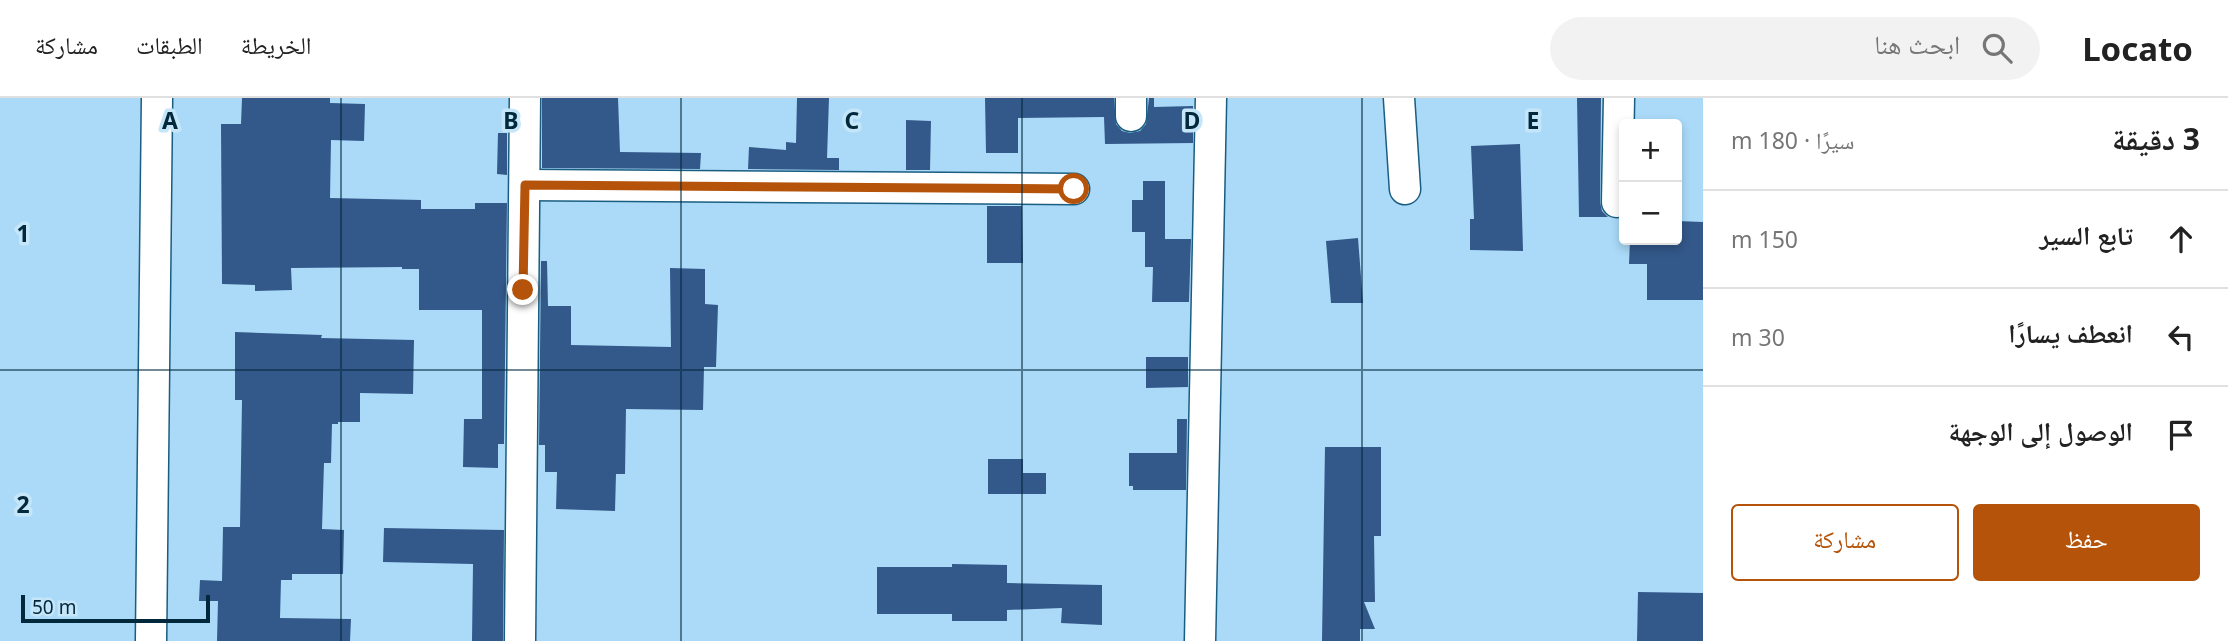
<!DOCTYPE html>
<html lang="ar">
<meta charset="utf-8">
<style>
:root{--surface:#fff;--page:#f2f2f2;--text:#222;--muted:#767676;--line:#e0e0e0;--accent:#b45309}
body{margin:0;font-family:"Noto Sans","Noto Naskh Arabic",sans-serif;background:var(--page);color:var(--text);direction:rtl}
.controls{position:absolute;right:21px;top:21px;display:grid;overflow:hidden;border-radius:7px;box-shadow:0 4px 10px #0003}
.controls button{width:63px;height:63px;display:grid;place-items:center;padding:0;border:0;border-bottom:2px solid var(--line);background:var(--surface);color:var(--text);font:35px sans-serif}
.scale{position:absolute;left:21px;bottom:18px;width:189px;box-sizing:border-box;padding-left:7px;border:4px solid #02283b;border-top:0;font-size:19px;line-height:24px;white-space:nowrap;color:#02283b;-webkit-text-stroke:5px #c5e5f9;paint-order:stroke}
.stop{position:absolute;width:21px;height:21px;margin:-16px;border:5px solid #b45309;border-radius:50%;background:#fff}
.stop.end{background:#b45309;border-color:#fff;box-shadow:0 2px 7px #0008}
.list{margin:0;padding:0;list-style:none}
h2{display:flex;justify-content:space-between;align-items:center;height:91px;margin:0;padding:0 28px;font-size:30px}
h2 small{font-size:23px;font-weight:400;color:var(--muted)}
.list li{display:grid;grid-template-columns:46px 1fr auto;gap:21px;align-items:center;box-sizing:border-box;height:98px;padding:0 28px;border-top:2px solid var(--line)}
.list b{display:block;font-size:26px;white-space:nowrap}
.list em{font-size:23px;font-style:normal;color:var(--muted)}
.actions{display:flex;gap:14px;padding:21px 28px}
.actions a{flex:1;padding:16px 0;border:2px solid var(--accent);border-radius:7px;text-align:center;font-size:24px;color:var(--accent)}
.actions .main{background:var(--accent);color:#fff}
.icon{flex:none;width:38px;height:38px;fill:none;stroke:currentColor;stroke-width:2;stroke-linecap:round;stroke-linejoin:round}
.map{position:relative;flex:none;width:1703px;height:543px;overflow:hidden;direction:ltr}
header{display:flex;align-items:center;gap:42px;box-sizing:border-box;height:98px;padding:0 35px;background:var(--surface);border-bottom:2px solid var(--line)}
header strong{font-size:33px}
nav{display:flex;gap:38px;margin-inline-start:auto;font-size:24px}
.search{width:490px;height:63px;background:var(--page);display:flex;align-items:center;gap:18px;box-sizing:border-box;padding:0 24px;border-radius:38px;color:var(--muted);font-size:26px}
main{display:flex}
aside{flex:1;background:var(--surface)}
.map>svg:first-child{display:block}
.building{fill:#33588a}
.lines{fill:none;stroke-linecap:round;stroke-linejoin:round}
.minor-casing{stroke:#195d80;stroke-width:33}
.minor{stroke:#fff;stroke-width:30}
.route{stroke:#b45309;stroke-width:9}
.grid{fill:none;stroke:#02283b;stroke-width:2;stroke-opacity:0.55}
.grid-label{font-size:23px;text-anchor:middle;font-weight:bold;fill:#02283b;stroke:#c5e5f9;stroke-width:7;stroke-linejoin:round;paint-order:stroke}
</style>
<header>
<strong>Locato</strong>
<div class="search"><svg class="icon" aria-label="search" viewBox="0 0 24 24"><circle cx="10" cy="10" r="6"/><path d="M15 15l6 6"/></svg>ابحث هنا</div>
<nav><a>الخريطة</a><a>الطبقات</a><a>مشاركة</a></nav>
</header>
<main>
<aside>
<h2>3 دقيقة<small>سيرًا · 180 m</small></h2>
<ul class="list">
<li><svg class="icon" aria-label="ahead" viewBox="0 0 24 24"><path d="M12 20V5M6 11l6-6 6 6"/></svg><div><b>تابع السير</b></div><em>150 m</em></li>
<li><svg class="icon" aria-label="left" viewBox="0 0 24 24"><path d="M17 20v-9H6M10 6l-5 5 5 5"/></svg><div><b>انعطف يسارًا</b></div><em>30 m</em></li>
<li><svg class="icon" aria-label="arrive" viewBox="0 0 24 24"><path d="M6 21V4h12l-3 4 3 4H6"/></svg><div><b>الوصول إلى الوجهة</b></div></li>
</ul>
<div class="actions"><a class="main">حفظ</a><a>مشاركة</a></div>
</aside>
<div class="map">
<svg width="1703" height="543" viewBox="0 0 1703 543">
<rect width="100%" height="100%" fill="#aadaf8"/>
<g class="building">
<path d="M 242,0 L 330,0 L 330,5 L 365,6 L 364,43 L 331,42 L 330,100 L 421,102 L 421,111 L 475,111 L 475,105 L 507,105 L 504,346 L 498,346 L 498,370 L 463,369 L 464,321 L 482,321 L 482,212 L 419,212 L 419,171 L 402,171 L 402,169 L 291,170 L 292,192 L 255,193 L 255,187 L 222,186 L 221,26 L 241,26 Z"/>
<path d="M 542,0 L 618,0 L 620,54 L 701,55 L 700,71 L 542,70 Z"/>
<path d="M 797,0 L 829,0 L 827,60 L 839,60 L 839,72 L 748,71 L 749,49 L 786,52 L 786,44 L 796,45 Z"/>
<path d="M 985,0 L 1114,0 L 1116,26 L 1122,33 L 1130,35 L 1140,33 L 1146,26 L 1149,0 L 1154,0 L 1154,9 L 1193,8 L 1193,45 L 1105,46 L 1104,19 L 1018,20 L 1018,55 L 986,55 Z"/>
<path d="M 1577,0 L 1601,0 L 1600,104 L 1602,113 L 1608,119 L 1579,119 Z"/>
<path d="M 906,22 L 931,23 L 930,72 L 906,72 Z"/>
<path d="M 498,35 L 507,35 L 507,77 L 497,76 Z"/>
<path d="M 1520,46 L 1523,153 L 1470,152 L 1470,121 L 1474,121 L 1471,48 Z"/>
<path d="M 1143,83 L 1165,83 L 1165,141 L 1191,141 L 1189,204 L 1152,204 L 1153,169 L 1145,169 L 1145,134 L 1132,134 L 1132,102 L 1143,102 Z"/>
<path d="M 987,108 L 1022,108 L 1023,165 L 987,165 Z"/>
<path d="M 1677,123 L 1703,124 L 1703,202 L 1647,202 L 1647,166 L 1629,166 L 1630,142 L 1677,142 Z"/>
<path d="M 1358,140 L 1363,205 L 1331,205 L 1326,143 Z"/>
<path d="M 541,163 L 547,163 L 548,208 L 571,208 L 571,247 L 671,249 L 670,170 L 705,171 L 705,206 L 718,207 L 716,269 L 704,269 L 703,312 L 626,311 L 625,376 L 616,376 L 615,413 L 556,411 L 557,374 L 545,374 L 545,347 L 539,347 Z"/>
<path d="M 235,234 L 322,237 L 321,240 L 414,242 L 413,296 L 360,295 L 360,324 L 338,324 L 338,326 L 332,326 L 331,365 L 324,365 L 322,431 L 344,432 L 343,476 L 292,476 L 292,482 L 281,482 L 280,520 L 351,521 L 350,543 L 217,543 L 218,503 L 199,503 L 200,482 L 222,483 L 223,429 L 240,429 L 242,302 L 235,302 Z"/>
<path d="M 1146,259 L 1188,259 L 1188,289 L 1146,290 Z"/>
<path d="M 1177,321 L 1187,321 L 1186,392 L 1133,392 L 1133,388 L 1129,388 L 1129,355 L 1177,355 Z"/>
<path d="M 1325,349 L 1381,349 L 1381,438 L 1374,438 L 1375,504 L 1364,504 L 1375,531 L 1360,531 L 1360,543 L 1322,543 Z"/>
<path d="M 988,361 L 1023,361 L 1023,375 L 1046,375 L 1046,396 L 988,396 Z"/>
<path d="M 384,430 L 504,432 L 503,543 L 472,543 L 473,466 L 383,464 Z"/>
<path d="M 952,466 L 1007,467 L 1007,485 L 1102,487 L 1102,527 L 1061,525 L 1062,510 L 1007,512 L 1007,523 L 952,523 L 952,516 L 877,516 L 877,469 L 952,469 Z"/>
<path d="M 1638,494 L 1703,495 L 1703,543 L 1637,543 Z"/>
</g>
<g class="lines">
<defs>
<g id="minor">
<path d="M 1131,0 L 1131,18"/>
<path d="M 1399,0 L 1405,91"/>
<path d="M 525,87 L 1074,91"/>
<path d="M 1617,104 L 1619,0"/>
<path d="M 151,543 L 157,0"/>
<path d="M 520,543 L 525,0"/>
<path d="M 1200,543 L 1211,0"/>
</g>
</defs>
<use href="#minor" class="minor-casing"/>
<use href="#minor" class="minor"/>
</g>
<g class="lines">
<path class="route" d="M 523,192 L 525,87 L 1074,91"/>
</g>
<path class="grid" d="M 341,0 L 341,543M 681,0 L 681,543M 1022,0 L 1022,543M 1362,0 L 1362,543M 0,272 L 1703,272"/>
<g class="grid-label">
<text x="170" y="31">A</text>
<text x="511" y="31">B</text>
<text x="852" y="31">C</text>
<text x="1192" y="31">D</text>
<text x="1533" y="31">E</text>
<text x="23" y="144">1</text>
<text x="23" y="415">2</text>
</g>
</svg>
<div class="controls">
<button>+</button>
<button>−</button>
</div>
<div class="scale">50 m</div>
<div class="stop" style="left:1074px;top:91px"></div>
<div class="stop end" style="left:523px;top:192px"></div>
</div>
</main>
